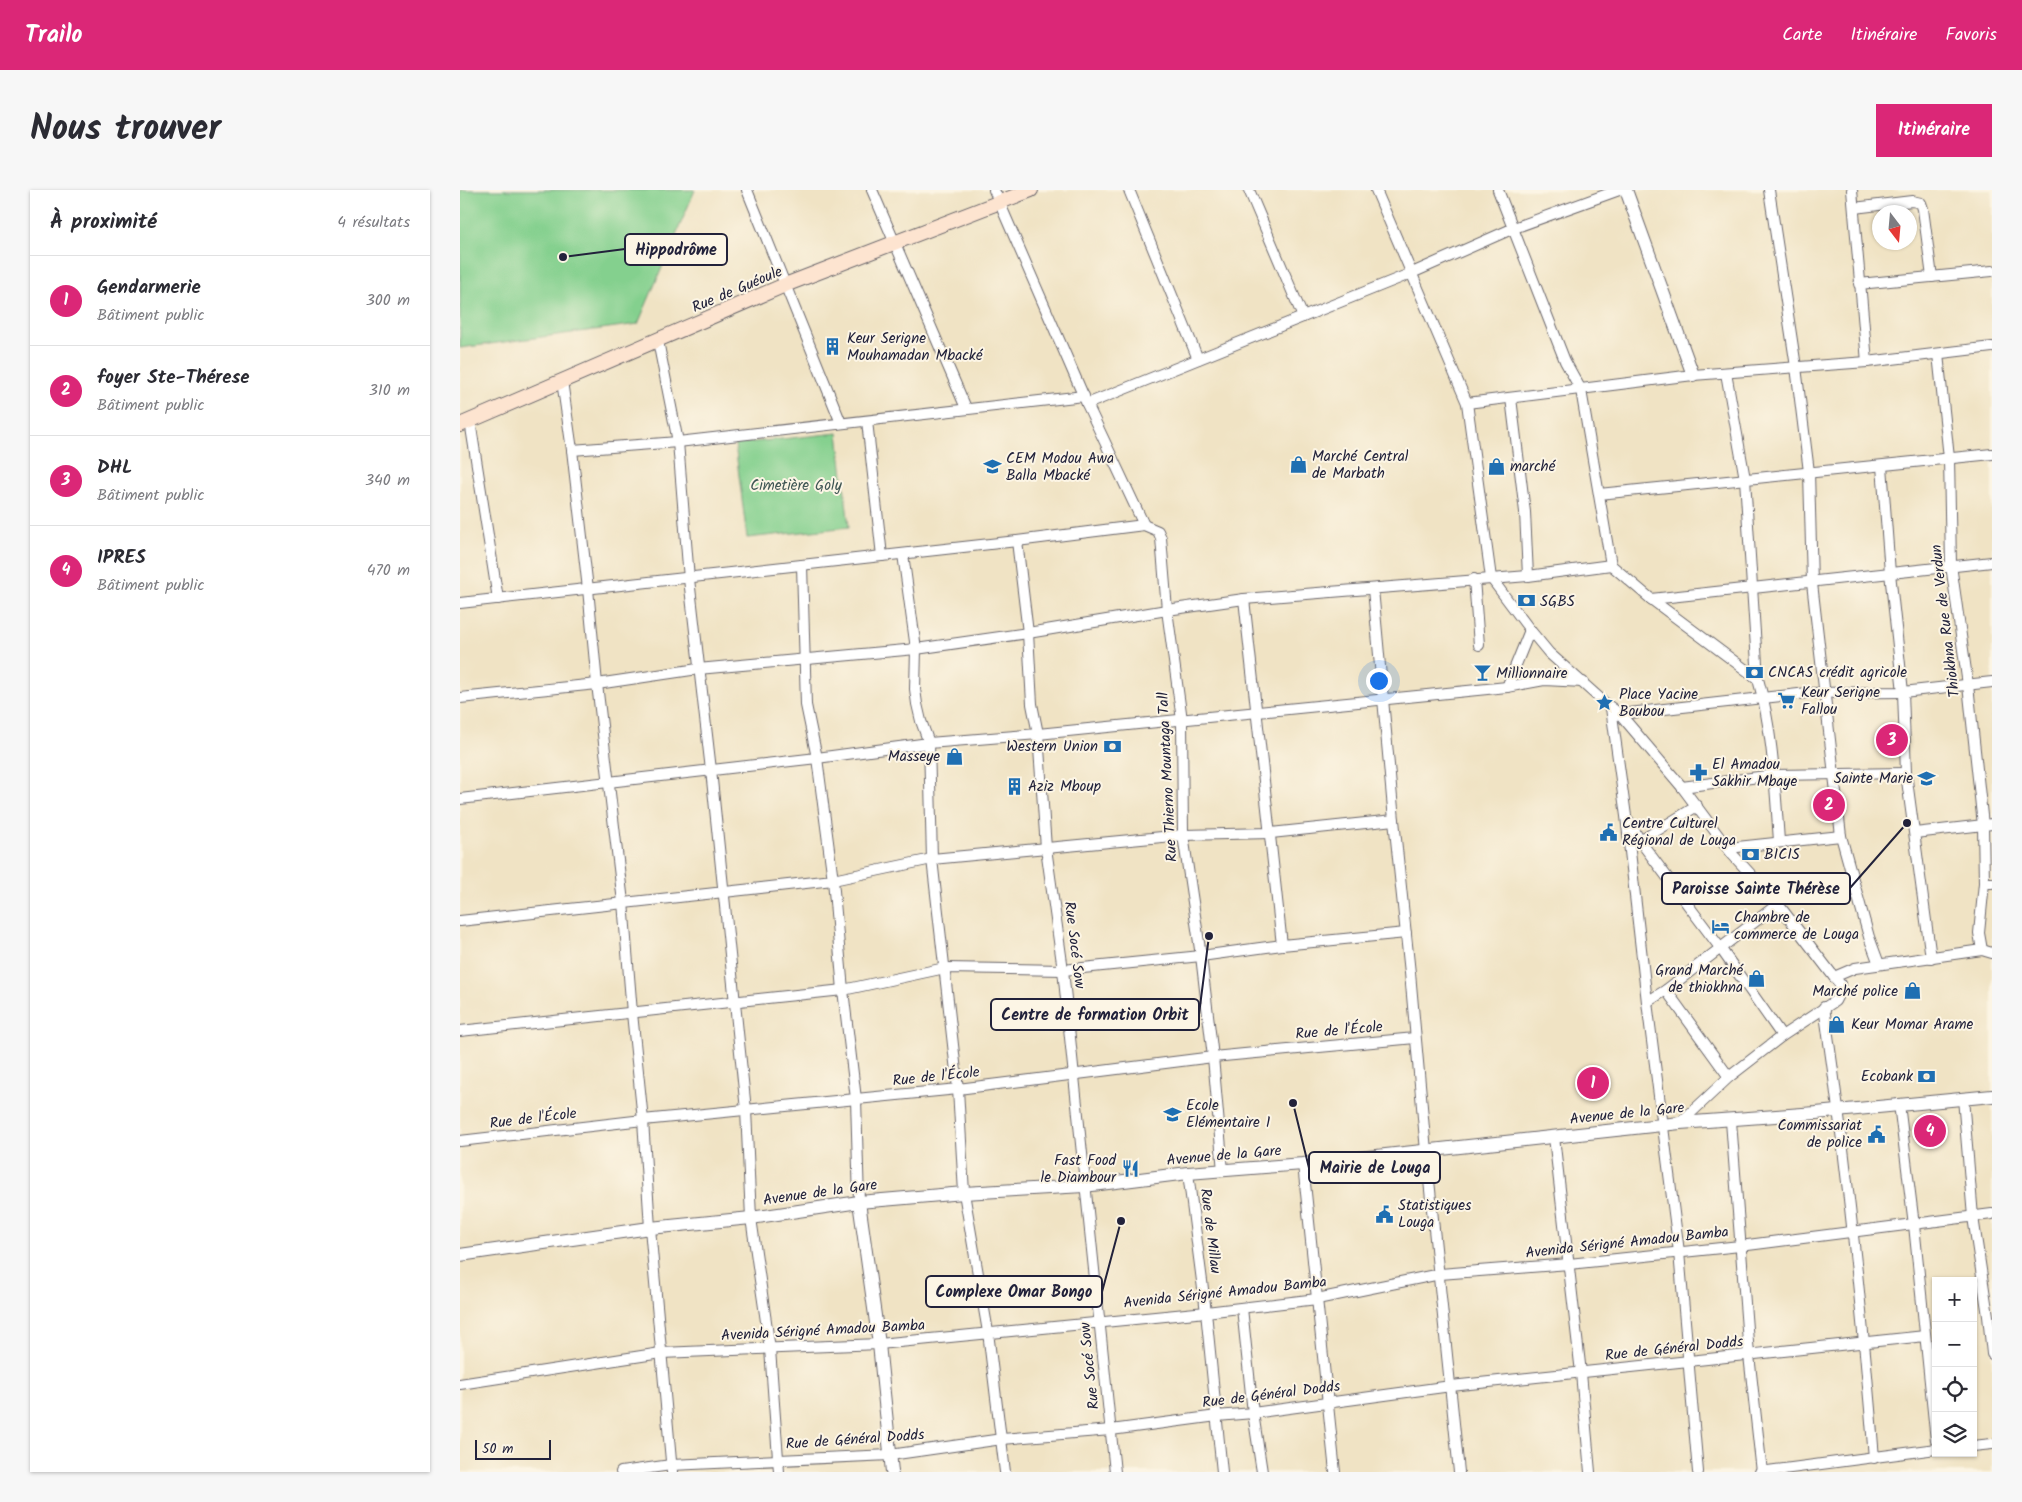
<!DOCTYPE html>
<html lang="fr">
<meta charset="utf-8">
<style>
:root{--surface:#fff;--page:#f7f7f7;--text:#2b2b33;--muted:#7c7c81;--line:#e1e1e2;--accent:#db2777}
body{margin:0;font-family:Kalam,sans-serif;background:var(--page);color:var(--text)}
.controls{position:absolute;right:15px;bottom:15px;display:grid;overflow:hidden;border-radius:0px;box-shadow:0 1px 4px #0004}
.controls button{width:45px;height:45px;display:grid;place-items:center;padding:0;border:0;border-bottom:1px solid var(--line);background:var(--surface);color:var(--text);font:25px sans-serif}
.compass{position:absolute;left:1412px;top:15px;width:45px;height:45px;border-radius:50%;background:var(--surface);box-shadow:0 1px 4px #0004;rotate:164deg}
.scale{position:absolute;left:15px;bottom:12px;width:76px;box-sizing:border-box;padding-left:5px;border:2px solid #22223b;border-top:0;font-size:14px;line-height:18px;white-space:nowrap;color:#22223b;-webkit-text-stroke:4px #fcf5e5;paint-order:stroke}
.you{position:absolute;left:918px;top:490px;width:18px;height:18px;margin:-12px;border:4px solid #fff;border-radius:50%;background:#1a73e8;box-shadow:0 0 0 8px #1a73e833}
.badge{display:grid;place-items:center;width:32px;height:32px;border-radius:50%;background:var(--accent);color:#fff;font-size:16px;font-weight:700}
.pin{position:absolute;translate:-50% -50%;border:2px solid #fff;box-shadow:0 1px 5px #0006}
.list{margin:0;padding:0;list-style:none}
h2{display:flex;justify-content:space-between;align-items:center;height:65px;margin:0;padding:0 20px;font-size:21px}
h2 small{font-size:16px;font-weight:400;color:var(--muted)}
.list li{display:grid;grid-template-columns:32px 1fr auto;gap:15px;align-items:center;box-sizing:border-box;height:90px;padding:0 20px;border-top:1px solid var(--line)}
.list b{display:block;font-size:19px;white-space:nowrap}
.list p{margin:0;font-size:16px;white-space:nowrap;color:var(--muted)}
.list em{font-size:16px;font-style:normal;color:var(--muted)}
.icon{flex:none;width:28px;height:28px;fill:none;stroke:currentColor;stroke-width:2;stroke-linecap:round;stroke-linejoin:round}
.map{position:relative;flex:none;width:1532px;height:1282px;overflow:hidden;border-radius:0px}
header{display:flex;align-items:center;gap:30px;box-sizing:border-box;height:70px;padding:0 25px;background:var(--accent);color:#fff}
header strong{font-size:24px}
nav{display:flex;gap:28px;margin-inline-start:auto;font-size:18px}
.intro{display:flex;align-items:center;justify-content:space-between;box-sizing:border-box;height:120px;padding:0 30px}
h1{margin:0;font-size:35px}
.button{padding:12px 22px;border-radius:0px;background:var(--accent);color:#fff;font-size:18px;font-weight:700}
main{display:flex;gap:30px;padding:0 30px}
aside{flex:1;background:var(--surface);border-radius:0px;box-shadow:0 1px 4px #0004}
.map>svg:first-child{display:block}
.green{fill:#84d08e;stroke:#537964}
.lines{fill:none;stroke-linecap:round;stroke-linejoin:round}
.minor-casing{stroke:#6a666b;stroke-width:12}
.tertiary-casing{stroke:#6a666b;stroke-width:14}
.secondary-casing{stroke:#6a666b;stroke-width:16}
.minor{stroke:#fff;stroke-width:10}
.tertiary{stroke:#fff;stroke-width:12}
.secondary{stroke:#fde4d0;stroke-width:14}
.labels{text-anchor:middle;stroke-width:4;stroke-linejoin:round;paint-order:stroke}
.street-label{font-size:15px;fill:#22223b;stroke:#fcf5e5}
.poi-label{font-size:15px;fill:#22223b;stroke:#fcf5e5;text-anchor:start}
.park-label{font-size:15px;fill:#3f5654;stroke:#fcf5e5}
.leader{fill:none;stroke:#22223b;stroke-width:2}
.callout-dot{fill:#22223b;stroke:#fcf5e5;stroke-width:2}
.callout{fill:#fcf5e5;stroke:#22223b;stroke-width:2}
.callout-label{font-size:16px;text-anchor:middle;font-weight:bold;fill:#22223b}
</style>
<header>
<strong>Trailo</strong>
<nav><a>Carte</a><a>Itinéraire</a><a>Favoris</a></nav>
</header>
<div class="intro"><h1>Nous trouver</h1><a class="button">Itinéraire</a></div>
<main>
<aside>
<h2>À proximité<small>4 résultats</small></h2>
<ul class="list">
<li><span class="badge">1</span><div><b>Gendarmerie</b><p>Bâtiment public</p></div><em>300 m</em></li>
<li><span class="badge">2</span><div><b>foyer Ste-Thérese</b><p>Bâtiment public</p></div><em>310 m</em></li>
<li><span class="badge">3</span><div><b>DHL</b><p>Bâtiment public</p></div><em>340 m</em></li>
<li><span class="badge">4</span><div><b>IPRES</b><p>Bâtiment public</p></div><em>470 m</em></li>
</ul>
</aside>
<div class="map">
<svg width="1532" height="1282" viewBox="0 0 1532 1282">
<rect width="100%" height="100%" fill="#fcf5e5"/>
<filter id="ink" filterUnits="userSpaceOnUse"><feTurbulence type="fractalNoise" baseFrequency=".02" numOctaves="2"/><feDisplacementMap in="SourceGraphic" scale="10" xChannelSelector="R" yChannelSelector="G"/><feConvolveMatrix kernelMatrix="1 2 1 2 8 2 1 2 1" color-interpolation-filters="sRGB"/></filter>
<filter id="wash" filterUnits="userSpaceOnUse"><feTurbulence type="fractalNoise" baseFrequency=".0096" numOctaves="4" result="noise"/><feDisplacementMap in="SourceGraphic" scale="20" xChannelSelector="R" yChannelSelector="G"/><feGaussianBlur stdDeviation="1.12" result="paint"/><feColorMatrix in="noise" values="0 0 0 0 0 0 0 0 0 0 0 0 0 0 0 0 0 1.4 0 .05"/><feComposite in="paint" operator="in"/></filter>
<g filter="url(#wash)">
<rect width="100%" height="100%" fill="#f0e3c4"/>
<g class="green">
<path d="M 0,0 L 235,0 L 178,134 L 0,158 Z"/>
<path d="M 378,243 L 389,337 L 287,348 L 275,254 Z"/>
</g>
</g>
<g filter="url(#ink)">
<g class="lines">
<defs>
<g id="minor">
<path d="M 287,0 L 381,233"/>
<path d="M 412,0 L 506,218"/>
<path d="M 534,0 L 627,214 L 684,335"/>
<path d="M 669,0 L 738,169"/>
<path d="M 789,0 L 843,127"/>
<path d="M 916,0 L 1007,213 L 1031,388 L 1070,440 L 1089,463 L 1145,513 L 1160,524 L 1222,597 L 1272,664 L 1318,714 L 1374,787"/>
<path d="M 1038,0 L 1105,171 L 1121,200 L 1151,375 L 1191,409 L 1298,489"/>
<path d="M 1309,0 L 1336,177 L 1349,282 L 1352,393 L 1381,646 L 1409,747 L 1419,774"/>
<path d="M 1392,0 L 1407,172"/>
<path d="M 1394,18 L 1452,11 L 1461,13 L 1463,19 L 1472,87"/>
<path d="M 1399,94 L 1532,81"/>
<path d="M 198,151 L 218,252 L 229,389 L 251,580 L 286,920 L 291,1028 L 310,1159 L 319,1282"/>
<path d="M 1478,164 L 1489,268 L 1491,375 L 1508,495 L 1523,635 L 1524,693 L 1532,693"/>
<path d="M 1266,183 L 1285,289 L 1298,489 C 1313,541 1315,597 1319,651"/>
<path d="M 102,191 L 112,260 L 128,399 L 137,494 L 163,712 L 172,823 L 183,930 L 190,1038 L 212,1282"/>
<path d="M 1051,208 L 1065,322 L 1068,386"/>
<path d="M 1007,213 L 1233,185 L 1407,172 L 1532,157"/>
<path d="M 627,214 L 952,83 L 1054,38 L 1159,0"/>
<path d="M 10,231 L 38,409"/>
<path d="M 407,231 L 422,366"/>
<path d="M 112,260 L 218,252 L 624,206"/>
<path d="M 1422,276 L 1430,383 L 1443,502 L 1446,583 L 1471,768"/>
<path d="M 1139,304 L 1532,264"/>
<path d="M 557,351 L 568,443 L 572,514 L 578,544 L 586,658 L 603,780 L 655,1282"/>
<path d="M 443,364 L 456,459 L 455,499 L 457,514 L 461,531 L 469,553 L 472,669 L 498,899 L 504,1003 L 528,1142 L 545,1282"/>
<path d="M 342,375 L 346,515 L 357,568 L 373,690 L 383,800 L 396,909 L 399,1012"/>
<path d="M 1014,389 L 1019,455"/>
<path d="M 913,399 L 934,630 L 950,783 L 966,961 L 999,1282"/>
<path d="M 784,409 L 822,755"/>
<path d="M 1191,409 L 1532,372"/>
<path d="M 0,413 L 557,351 L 684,335 L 698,341 L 701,348 L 707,420 L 722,530 L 723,645 L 741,766 L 753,867 L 763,981"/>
<path d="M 1047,497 L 1070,440"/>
<path d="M 0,508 L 137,494 L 238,479 L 456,459 L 568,443 L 707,420 L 784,409 L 1068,386 L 1151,375"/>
<path d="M 1151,518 L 1166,626 L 1187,812 L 1219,1062 L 1238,1282"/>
<path d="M 1160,524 L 1347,503 L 1443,502 L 1532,492"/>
<path d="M 1222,597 L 1314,585 L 1446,583"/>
<path d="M 0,609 L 357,568 L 469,553 L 578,544 L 1047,497 L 1084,490 L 1123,492"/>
<path d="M 1169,631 L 1180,651 L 1261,759 L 1322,846"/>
<path d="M 1455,643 L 1532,634"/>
<path d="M 1180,651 L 1237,616"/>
<path d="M 1268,658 L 1381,646"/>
<path d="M 0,731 L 373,690 L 472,669 L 723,645 L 811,643 L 934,630"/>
<path d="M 1522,760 L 1519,743 L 1524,693"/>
<path d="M 1206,800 L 1269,887"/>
<path d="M 1187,812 L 1206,800 L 1318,714"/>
<path d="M 1364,817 C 1386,967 1402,1117 1414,1268"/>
<path d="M 0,841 L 383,800 L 485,778 L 603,780 L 741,766 L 822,755 L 946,743"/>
<path d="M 1503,908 L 1513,1027 L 1528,1126 L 1532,1164"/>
<path d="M 1439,914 L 1454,1035 L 1476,1251"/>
<path d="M 1271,931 L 1289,1165 L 1302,1282"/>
<path d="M 1220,933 L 1269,887 L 1322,846 L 1375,811 L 1380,801 L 1380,794 L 1374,787 L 1395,778 L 1522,760 L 1532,763"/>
<path d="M 1094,947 L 1121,1183 L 1130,1282"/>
<path d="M 0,951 L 183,930 L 498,899 L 753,867 L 955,848"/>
<path d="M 843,974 L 875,1282"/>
<path d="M 728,983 L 746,1122 L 762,1282"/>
<path d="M 782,1118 L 793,1223 L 802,1282"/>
<path d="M 0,1194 L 201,1163 L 419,1154 L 746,1122 L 857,1109 L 980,1084 L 1109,1074 L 1280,1056 L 1532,1024"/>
<path d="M 1513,1256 L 1532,1254"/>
<path d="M 161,1282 L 211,1275 L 430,1265 L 542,1249 L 651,1240 L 757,1226 L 793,1223 L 991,1196 L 1465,1146"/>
<path d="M 1300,1282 L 1476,1259"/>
</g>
<g id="tertiary">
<path d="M 1166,0 L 1233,185"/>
<path d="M 399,1012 L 419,1154 L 432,1282"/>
<path d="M 0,1065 L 190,1038 L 291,1028 L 399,1012 L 504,1003 L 624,996 L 728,983 L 843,974 L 1220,933 L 1356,923 L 1532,906"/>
</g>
<path id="secondary" d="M 0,235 L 325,95 L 571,0"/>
</defs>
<use href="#minor" class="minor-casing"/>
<use href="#tertiary" class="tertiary-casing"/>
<use href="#secondary" class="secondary-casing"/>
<use href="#minor" class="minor"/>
<use href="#tertiary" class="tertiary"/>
<use href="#secondary" class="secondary"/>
</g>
</g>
<defs>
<symbol id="building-bare" viewBox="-9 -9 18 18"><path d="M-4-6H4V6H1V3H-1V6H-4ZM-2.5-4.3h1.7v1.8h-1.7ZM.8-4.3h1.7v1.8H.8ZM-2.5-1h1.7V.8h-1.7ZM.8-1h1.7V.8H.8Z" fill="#1f6fb2" stroke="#fcf5e5" stroke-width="2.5" paint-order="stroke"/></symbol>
<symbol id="shop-bare" viewBox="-9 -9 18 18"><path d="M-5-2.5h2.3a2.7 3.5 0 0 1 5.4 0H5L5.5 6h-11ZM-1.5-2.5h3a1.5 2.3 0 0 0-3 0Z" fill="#1f6fb2" stroke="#fcf5e5" stroke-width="2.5" paint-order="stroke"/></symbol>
<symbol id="school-bare" viewBox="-9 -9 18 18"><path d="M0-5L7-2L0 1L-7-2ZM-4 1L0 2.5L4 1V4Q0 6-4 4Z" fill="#1f6fb2" stroke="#fcf5e5" stroke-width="2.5" paint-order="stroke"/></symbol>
<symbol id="bank-bare" viewBox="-9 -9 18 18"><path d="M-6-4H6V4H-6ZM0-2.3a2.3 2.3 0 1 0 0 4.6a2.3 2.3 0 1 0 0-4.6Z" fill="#1f6fb2" stroke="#fcf5e5" stroke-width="2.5" paint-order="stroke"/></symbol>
<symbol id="bar-bare" viewBox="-9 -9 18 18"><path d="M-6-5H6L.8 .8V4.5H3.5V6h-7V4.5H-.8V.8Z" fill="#1f6fb2" stroke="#fcf5e5" stroke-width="2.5" paint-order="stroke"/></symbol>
<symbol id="supermarket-bare" viewBox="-9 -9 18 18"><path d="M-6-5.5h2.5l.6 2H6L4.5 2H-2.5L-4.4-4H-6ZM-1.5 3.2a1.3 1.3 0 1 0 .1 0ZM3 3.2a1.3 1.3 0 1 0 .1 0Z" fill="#1f6fb2" stroke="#fcf5e5" stroke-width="2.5" paint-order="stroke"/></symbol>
<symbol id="sight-bare" viewBox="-9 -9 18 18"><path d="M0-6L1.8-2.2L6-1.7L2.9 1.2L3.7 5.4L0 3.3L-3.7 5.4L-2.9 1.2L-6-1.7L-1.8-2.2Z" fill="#1f6fb2" stroke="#fcf5e5" stroke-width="2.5" paint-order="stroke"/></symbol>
<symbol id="pharmacy-bare" viewBox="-9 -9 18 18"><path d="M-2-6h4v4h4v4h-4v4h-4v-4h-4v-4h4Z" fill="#1f6fb2" stroke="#fcf5e5" stroke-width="2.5" paint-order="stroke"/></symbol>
<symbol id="civic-bare" viewBox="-9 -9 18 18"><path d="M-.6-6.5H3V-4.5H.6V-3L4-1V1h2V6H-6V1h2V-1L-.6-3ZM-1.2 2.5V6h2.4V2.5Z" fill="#1f6fb2" stroke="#fcf5e5" stroke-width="2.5" paint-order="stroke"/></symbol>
<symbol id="hotel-bare" viewBox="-9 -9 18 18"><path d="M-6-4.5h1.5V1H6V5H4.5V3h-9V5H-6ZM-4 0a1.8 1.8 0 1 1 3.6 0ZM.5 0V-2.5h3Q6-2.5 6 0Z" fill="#1f6fb2" stroke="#fcf5e5" stroke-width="2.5" paint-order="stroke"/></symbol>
<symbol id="restaurant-bare" viewBox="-9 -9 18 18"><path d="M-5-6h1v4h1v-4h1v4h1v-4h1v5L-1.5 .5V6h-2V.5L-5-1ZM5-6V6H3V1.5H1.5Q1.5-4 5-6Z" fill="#1f6fb2" stroke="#fcf5e5" stroke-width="2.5" paint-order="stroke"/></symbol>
</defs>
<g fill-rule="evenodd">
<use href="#building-bare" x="360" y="144" width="25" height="25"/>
<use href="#shop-bare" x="826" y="262" width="25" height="25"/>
<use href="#shop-bare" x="1024" y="264" width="25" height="25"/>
<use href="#school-bare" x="520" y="264" width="25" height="25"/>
<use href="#bank-bare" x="1054" y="398" width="25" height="25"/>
<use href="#bank-bare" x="1282" y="470" width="25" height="25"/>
<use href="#bar-bare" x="1010" y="470" width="25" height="25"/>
<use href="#supermarket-bare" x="1314" y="498" width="25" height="25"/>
<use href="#sight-bare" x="1132" y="500" width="25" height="25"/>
<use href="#bank-bare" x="640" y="544" width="25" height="25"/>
<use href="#shop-bare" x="482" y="554" width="25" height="25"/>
<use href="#pharmacy-bare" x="1226" y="570" width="25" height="25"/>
<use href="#school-bare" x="1454" y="576" width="25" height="25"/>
<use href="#building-bare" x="542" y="584" width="25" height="25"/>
<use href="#civic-bare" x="1136" y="630" width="25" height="25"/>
<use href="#bank-bare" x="1278" y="652" width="25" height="25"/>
<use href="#hotel-bare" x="1248" y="724" width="25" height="25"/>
<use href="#shop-bare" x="1284" y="776" width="25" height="25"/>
<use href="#shop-bare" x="1440" y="788" width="25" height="25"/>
<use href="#shop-bare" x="1364" y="822" width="25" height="25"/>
<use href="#bank-bare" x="1454" y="874" width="25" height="25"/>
<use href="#school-bare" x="700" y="912" width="25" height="25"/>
<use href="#civic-bare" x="1404" y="932" width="25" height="25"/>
<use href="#restaurant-bare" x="658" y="966" width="25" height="25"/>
<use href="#civic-bare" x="912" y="1012" width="25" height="25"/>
</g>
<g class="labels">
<g class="street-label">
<text transform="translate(277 99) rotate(-23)" y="5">Rue de Guéoule</text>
<text transform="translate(1485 431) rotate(-97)" y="5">Thiokhna Rue de Verdun</text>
<text transform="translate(707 587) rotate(-93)" y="5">Rue Thierno Mountaga Tall</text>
<text transform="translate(615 755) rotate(83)" y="5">Rue Socé Sow</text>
<text transform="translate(879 840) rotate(-5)" y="5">Rue de l'École</text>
<text transform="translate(476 886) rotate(-6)" y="5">Rue de l'École</text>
<text transform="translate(1167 923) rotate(-6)" y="5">Avenue de la Gare</text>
<text transform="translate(73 928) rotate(-7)" y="5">Rue de l'École</text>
<text transform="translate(764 965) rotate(-5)" y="5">Avenue de la Gare</text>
<text transform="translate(360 1002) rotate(-8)" y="5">Avenue de la Gare</text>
<text transform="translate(751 1041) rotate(83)" y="5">Rue de Millau</text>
<text transform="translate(1167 1052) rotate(-6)" y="5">Avenida Sérigné Amadou Bamba</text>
<text transform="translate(765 1102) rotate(-6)" y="5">Avenida Sérigné Amadou Bamba</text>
<text transform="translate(363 1140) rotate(-3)" y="5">Avenida Sérigné Amadou Bamba</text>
<text transform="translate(1214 1158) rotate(-6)" y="5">Rue de Général Dodds</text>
<text transform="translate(629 1176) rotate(-96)" y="5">Rue Socé Sow</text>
<text transform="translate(811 1204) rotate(-7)" y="5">Rue de Général Dodds</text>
<text transform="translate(395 1249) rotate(-4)" y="5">Rue de Général Dodds</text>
</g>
<g class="poi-label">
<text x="387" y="153">Keur Serigne<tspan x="387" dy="17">Mouhamadan Mbacké</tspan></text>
<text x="852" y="271">Marché Central<tspan x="852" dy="17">de Marbath</tspan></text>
<text x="546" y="273">CEM Modou Awa<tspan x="546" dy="17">Balla Mbacké</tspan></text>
<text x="1050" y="281">marché</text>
<text x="1080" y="416">SGBS</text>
<text x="1308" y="487">CNCAS crédit agricole</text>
<text x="1036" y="488">Millionnaire</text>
<text x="1341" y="507">Keur Serigne<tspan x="1341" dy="17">Fallou</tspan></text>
<text x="1159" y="509">Place Yacine<tspan x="1159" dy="17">Boubou</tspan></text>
<text x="638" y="561" text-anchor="end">Western Union</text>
<text x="480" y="571" text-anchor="end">Masseye</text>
<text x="1252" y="579">El Amadou<tspan x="1252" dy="17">Sakhir Mbaye</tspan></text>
<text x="1453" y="593" text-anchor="end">Sainte Marie</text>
<text x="568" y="601">Aziz Mboup</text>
<text x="1162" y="638">Centre Culturel<tspan x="1162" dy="17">Régional de Louga</tspan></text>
<text x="1304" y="669">BICIS</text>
<text x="1274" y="732">Chambre de<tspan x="1274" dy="17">commerce de Louga</tspan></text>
<text x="1283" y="785" text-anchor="end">Grand Marché<tspan x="1283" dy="17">de thiokhna</tspan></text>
<text x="1438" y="806" text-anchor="end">Marché police</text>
<text x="1391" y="839">Keur Momar Arame</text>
<text x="1453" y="891" text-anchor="end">Ecobank</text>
<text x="726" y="920">Ecole<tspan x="726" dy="17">Elémentaire 1</tspan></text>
<text x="1402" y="940" text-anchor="end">Commissariat<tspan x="1402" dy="17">de police</tspan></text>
<text x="656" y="975" text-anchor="end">Fast Food<tspan x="656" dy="17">le Diambour</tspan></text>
<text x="938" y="1020">Statistiques<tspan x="938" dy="17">Louga</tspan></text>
</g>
<g class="park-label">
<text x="336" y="300">Cimetière Goly</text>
</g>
</g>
<path class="leader" d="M103 67L165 59M1447 633L1390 698M749 746L739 824M833 913L849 978M661 1031L642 1102"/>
<g class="callout-dot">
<circle cx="103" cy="67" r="5"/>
<circle cx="1447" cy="633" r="5"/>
<circle cx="749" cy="746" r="5"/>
<circle cx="833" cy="913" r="5"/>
<circle cx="661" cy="1031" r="5"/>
</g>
<g class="callout">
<rect x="165" y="44" width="102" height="31" rx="5"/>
<rect x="1202" y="683" width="188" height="31" rx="5"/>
<rect x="531" y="809" width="208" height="31" rx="5"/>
<rect x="849" y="962" width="131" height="31" rx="5"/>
<rect x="466" y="1086" width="176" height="31" rx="5"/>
</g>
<g class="callout-label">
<text x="216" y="65">Hippodrôme</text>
<text x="1296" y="704">Paroisse Sainte Thérèse</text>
<text x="635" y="830">Centre de formation Orbit</text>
<text x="915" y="983">Mairie de Louga</text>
<text x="554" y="1107">Complexe Omar Bongo</text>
</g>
</svg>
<div class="controls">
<button>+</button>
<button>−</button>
<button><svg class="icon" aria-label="locate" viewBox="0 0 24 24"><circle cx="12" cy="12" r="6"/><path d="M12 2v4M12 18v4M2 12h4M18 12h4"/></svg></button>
<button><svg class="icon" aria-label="layers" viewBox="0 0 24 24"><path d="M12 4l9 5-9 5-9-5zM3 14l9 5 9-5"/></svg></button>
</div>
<svg class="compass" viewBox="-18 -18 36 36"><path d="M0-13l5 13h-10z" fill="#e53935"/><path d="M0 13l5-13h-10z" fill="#7c7c81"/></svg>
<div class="scale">50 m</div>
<div class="you"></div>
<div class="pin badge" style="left:1133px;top:893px">1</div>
<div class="pin badge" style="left:1369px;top:615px">2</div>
<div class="pin badge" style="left:1432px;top:550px">3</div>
<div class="pin badge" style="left:1470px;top:941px">4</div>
</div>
</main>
